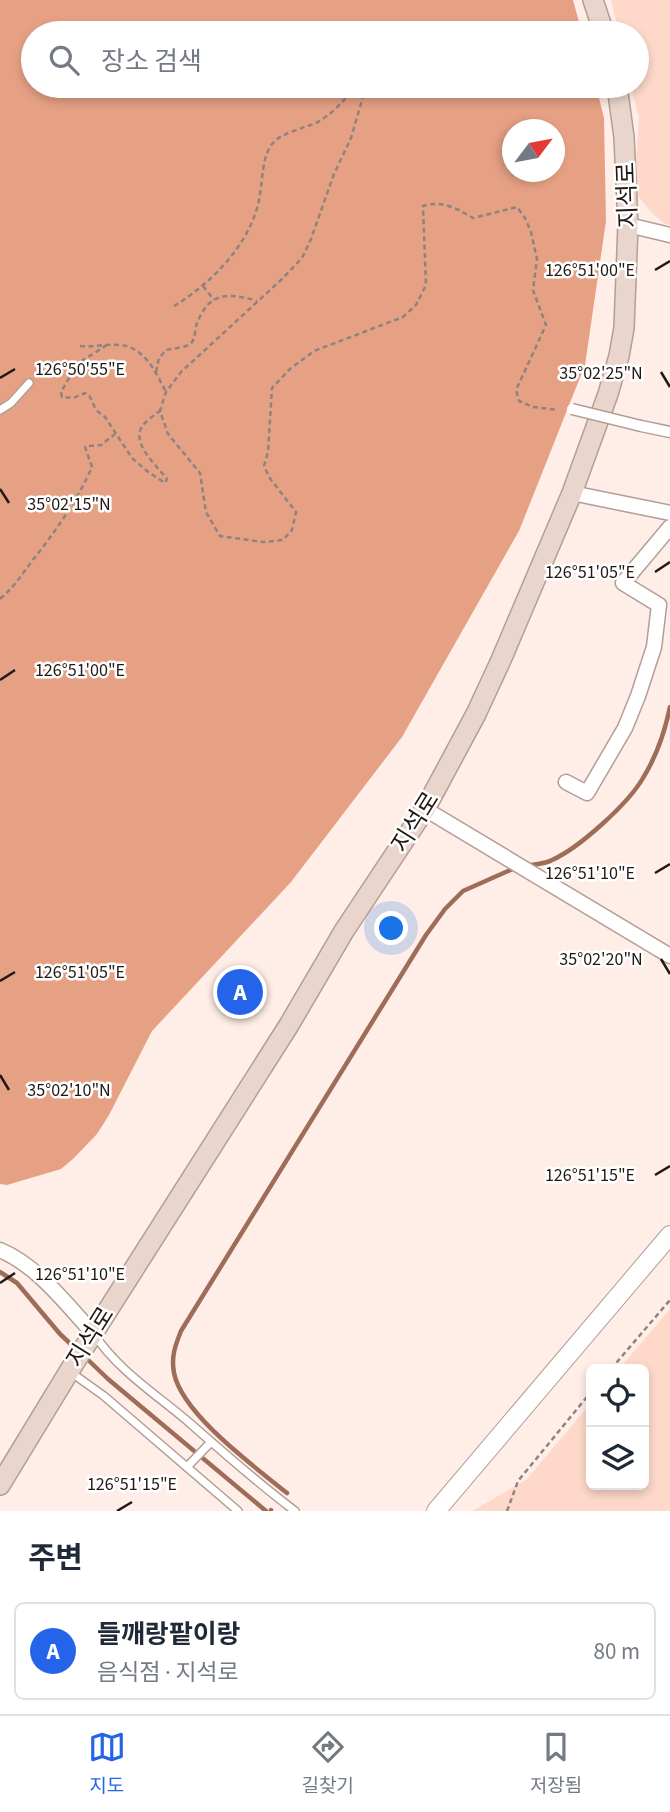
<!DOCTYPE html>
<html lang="ko">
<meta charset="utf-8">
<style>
:root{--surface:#fff;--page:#f2f2f3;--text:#1f2937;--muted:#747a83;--line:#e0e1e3;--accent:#2563eb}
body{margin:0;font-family:"Source Sans 3","Noto Sans KR",sans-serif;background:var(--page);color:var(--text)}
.controls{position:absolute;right:21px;bottom:21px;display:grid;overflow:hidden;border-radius:10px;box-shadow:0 4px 10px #0003}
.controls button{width:63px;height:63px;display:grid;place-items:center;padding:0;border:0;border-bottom:2px solid var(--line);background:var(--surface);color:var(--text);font:35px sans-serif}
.compass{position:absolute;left:502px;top:119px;width:63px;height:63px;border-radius:50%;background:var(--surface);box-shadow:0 4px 10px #0003;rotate:58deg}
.you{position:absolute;left:392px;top:929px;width:24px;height:24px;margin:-18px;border:5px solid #fff;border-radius:50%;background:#1a73e8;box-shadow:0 0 0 10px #1a73e833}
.badge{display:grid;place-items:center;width:46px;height:46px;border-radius:50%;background:var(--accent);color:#fff;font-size:23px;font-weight:700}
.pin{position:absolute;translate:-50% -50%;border:4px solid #fff;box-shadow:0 2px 7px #0006}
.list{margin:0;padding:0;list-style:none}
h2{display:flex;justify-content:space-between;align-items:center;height:91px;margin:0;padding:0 28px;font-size:30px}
h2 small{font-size:23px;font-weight:400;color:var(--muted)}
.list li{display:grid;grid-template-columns:46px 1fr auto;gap:21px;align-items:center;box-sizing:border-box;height:98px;margin:0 14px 14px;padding:0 14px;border:2px solid var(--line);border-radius:10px}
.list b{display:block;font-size:26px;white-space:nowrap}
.list p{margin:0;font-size:23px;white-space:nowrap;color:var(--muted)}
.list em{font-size:23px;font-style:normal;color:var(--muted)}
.icon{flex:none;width:38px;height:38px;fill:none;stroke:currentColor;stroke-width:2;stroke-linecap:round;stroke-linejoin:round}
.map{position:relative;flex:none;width:670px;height:1511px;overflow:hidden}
.search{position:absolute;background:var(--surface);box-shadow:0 4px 10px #0003;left:21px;right:21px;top:21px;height:77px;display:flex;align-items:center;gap:18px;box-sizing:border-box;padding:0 24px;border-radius:38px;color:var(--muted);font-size:26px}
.sheet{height:203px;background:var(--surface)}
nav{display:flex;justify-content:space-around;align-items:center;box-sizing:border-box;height:98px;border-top:2px solid var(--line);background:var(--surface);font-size:19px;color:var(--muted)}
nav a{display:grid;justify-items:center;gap:4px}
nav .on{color:var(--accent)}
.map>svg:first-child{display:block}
.green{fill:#fed9ca}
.forest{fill:#e6a184;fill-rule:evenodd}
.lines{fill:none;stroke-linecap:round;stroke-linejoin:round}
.stream{stroke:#9e6c57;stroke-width:4.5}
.service-casing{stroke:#b29e96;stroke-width:10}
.pedestrian-casing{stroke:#b29e96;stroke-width:13}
.minor-casing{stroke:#b29e96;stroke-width:17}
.tertiary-casing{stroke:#b29e96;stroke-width:20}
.secondary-casing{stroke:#b29e96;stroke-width:22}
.path{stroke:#8e837e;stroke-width:2.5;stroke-dasharray:5 3.5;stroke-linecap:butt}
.service{stroke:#fff;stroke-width:7}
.pedestrian{stroke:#fff;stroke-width:10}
.minor{stroke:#fff;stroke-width:14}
.tertiary{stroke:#fff;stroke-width:18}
.secondary{stroke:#ead5cc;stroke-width:19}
.pedestrian-bridge-casing{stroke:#b29e96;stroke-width:13;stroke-linecap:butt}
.pedestrian-bridge{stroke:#fff;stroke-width:10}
.ticks{fill:none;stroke:#201916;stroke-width:2.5}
.labels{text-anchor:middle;stroke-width:5;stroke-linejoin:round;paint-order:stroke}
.street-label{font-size:24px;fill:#201916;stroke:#fff}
.ticks-label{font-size:18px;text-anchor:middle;fill:#201916;stroke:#fff;stroke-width:5;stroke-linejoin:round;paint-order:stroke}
</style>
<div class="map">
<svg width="670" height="1511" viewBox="0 0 670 1511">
<rect width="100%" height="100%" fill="#feeee7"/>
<g class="green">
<path d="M 611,0 L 670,0 L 670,225 L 665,224 L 652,213 L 638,196 L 635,175 L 639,117 L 631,86 L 637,86 L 637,33 L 619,33 Z"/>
<path d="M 670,1309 L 670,1511 L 472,1511 L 526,1480 L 591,1403 L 591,1485 L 644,1485 L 644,1369 L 619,1369 Z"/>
</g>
<path class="forest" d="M 0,0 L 573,0 L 582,33 L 33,33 L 33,86 L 596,86 L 604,118 L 606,221 L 585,365 L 519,531 L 402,737 L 291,882 L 152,1031 L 109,1115 L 97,1134 L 74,1158 L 61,1169 L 7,1185 L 0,1184 ZM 512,130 L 554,130 L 554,172 L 512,172 Z"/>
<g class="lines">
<g class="stream">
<path d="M 526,866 C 535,864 545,864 552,860 C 579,848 628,804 643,778 C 656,757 665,731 670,707"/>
<path d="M 0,1272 L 17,1283 L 60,1334 L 77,1350"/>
<path d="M 84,1356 L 108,1379 L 266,1511"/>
<path d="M 287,1493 C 255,1467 182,1414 174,1373 C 171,1357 175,1346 181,1331 L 426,935 L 445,909 L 463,891 L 517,867"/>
<path d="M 271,1511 L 271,1510"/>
</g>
<defs>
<g id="service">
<path d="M 0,410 L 11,403 L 29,383"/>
<path d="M 94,1334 C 119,1372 159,1396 192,1425 C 226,1455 259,1484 295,1511"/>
<path d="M 69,1371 L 104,1396 L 238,1511"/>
<path d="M 187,1467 L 210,1443"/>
</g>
<path id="pedestrian" d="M 641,426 L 670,432"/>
<g id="minor">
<path d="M 628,225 L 670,235"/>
<path d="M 572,493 L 670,513"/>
<path d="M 566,782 L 587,793 L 625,728 L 638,696 L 654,647 L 659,605 L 623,583 L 670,527"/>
<path d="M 425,809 L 670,956"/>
<path d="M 0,1250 C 38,1266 66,1304 93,1333"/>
</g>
<path id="tertiary" d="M 436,1511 L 670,1235"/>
<g id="secondary">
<path d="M 593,0 L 604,33"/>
<path d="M 0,1485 L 73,1365 L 289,1025 L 344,931 L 425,809 L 476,714 L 501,660 L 572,493 L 608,394 L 619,356 L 624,328 L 628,225 L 624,137 L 617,86"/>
</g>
</defs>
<use href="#service" class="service-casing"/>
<use href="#pedestrian" class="pedestrian-casing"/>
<use href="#minor" class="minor-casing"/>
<use href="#tertiary" class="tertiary-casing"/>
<use href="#secondary" class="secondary-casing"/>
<g class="path">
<path d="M 366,86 L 351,138 L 334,174 L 311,239 L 302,258 L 281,280 L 181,372 L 166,392 L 160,411 L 168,434 L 200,473 L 206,512 L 220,536 L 263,542 L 283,540 L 292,530 L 296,512 L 269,477 L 264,466 L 268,452 L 272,388 L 290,369 L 314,351 L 403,317 L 416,305 L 426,285 L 423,206 C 442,200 456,208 473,218 L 517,207 L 525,218 L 531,232 L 537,259 L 533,290 L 546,325 L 516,390 L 519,401 L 533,407 L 558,410"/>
<path d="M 203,286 L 214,300"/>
<path d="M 174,306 C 212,283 250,244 259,200 C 263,182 261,157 273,143 C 281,133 304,128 316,123 C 331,115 346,100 354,86"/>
<path d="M 107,345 L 77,364 L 61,392 L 62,397 L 73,398 L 85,393 L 89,395 L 96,410 L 105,417 L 132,458 L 147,471 L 165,483 L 167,479 C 158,467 135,447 140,431 C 143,422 153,416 160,411"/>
<path d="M 80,346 C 93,347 106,344 120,345 C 144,347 156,372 166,392"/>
<path d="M 156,372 L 159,358 L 166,350 C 173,348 188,348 192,342 C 195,338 195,331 196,326 C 208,292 227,292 257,301"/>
<path d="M 0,599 C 14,587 21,576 32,561 C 55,532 77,501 92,467 L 85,447 L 88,446 L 101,445 L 115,434"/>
<path d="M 611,1369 L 670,1300"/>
<path d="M 507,1511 L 518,1481 L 591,1392"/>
</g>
<use href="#service" class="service"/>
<use href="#pedestrian" class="pedestrian"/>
<use href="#minor" class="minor"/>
<use href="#tertiary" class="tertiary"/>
<use href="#secondary" class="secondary"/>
<defs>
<path id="pedestrian-bridge" d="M 572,409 L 641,426"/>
</defs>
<use href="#pedestrian-bridge" class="pedestrian-bridge-casing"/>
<use href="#pedestrian-bridge" class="pedestrian-bridge"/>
</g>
<path class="ticks" d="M 655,270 L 670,261M 661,372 L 670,387M 0,378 L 15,369M 0,489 L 9,503M 655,572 L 670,562M 0,680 L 15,670M 655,873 L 670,864M 661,959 L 670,974M 0,981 L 15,972M 0,1075 L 9,1090M 655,1175 L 670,1166M 0,1283 L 15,1273M 117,1511 L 132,1502"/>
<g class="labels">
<g class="street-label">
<text transform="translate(627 195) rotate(-92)" y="8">지석로</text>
<text transform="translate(415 822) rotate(-58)" y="8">지석로</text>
<text transform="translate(90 1337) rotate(-58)" y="8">지석로</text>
</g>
</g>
<g class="ticks-label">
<text x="590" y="276">126°51'00"E</text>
<text x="80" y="375">126°50'55"E</text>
<text x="601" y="379">35°02'25"N</text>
<text x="69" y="510">35°02'15"N</text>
<text x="590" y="578">126°51'05"E</text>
<text x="80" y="676">126°51'00"E</text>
<text x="590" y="879">126°51'10"E</text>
<text x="601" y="965">35°02'20"N</text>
<text x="80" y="978">126°51'05"E</text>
<text x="69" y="1096">35°02'10"N</text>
<text x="590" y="1181">126°51'15"E</text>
<text x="80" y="1280">126°51'10"E</text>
<text x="132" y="1490">126°51'15"E</text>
</g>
</svg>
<div class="controls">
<button><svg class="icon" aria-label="locate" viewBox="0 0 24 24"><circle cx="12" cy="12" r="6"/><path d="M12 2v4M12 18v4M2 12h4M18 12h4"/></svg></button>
<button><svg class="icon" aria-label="layers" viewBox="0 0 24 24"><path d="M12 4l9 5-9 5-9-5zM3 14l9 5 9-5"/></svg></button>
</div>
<svg class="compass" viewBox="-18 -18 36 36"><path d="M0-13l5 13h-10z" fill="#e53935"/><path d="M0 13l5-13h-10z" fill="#747a83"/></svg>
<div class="you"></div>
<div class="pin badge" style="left:240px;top:992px">A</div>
<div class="search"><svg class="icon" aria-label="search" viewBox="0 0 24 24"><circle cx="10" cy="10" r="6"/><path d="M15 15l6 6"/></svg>장소 검색</div>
</div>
<section class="sheet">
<h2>주변<small></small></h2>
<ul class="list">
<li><span class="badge">A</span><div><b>들깨랑팥이랑</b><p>음식점 · 지석로</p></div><em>80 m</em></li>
</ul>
</section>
<nav>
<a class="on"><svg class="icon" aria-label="map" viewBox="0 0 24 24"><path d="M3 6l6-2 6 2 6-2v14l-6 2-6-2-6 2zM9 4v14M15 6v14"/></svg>지도</a>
<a><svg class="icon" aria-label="directions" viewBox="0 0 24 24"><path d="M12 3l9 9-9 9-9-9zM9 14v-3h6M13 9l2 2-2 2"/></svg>길찾기</a>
<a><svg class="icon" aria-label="saved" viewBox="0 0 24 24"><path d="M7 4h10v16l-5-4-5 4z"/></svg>저장됨</a>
</nav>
